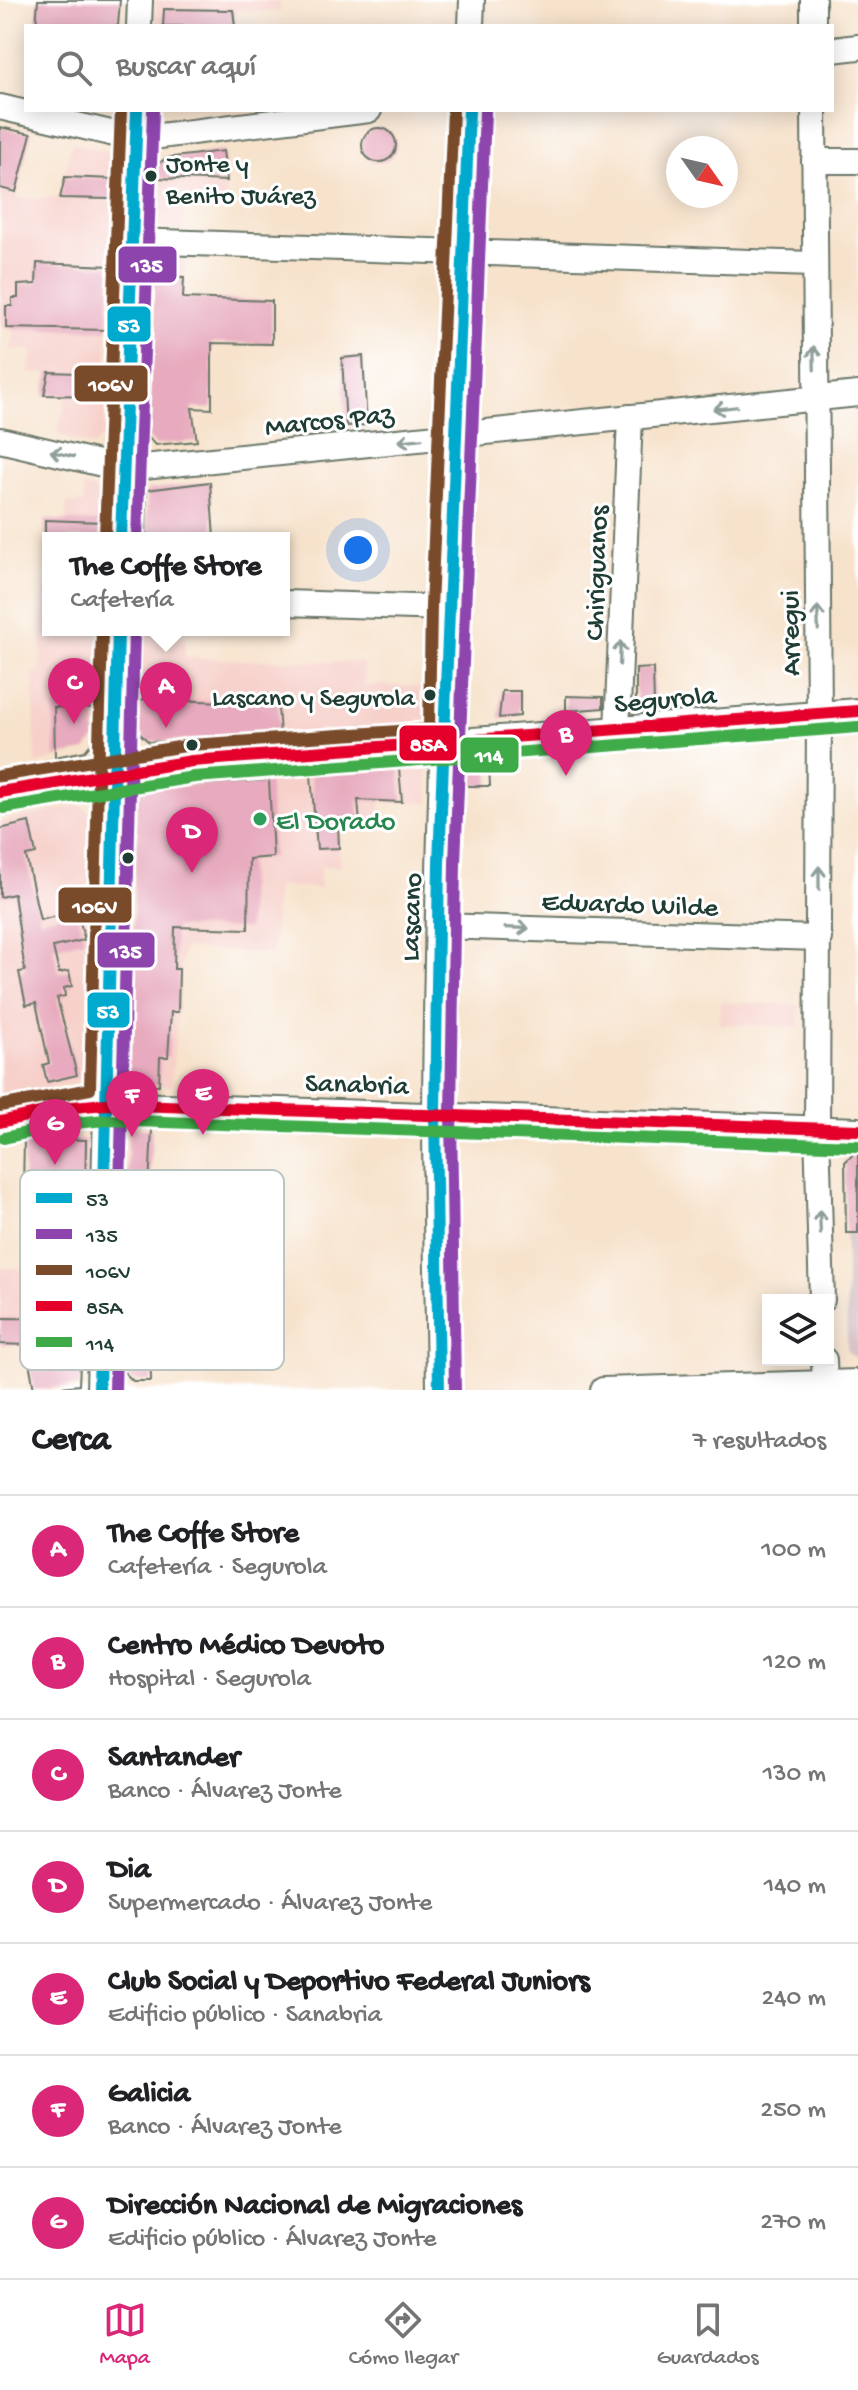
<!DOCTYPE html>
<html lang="es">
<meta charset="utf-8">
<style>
:root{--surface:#fff;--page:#f6f6f6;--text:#202124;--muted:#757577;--line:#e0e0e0;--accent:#db2777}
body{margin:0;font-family:"Gochi Hand",sans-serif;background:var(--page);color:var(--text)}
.controls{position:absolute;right:24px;bottom:24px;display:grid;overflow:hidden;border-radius:0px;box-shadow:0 4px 20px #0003}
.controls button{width:72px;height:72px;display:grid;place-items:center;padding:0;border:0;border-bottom:2px solid var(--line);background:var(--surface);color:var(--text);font:40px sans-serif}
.compass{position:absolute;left:666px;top:136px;width:72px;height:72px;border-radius:50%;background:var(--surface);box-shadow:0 4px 20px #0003;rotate:124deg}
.you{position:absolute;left:358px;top:550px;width:28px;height:28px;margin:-20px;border:6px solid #fff;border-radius:50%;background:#1a73e8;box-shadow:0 0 0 12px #1a73e833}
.badge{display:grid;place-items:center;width:52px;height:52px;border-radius:50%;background:var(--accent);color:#fff;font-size:26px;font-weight:700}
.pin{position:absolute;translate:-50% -66px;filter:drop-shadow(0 2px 4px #0008)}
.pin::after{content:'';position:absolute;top:42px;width:28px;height:24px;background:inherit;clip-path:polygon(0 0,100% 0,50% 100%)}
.popup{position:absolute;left:42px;top:532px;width:248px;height:104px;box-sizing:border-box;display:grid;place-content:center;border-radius:0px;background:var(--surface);filter:drop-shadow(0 2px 6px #0005);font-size:26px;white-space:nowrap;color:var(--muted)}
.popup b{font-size:30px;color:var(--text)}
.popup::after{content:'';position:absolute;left:50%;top:100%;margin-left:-16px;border:16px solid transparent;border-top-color:var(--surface)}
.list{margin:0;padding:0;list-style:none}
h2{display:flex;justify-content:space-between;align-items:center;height:104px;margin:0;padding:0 32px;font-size:34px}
h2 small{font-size:26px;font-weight:400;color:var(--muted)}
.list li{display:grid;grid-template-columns:52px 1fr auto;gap:24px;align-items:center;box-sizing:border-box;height:112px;padding:0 32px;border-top:2px solid var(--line)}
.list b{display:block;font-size:30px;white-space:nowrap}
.list p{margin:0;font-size:26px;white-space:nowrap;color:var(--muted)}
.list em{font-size:26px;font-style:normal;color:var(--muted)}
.icon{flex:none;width:44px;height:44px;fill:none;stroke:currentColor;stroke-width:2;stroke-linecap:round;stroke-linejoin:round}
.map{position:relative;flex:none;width:858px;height:1390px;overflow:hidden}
.search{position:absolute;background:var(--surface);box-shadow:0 4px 20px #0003;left:24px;right:24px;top:24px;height:88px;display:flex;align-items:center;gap:20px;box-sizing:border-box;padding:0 28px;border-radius:0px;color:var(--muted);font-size:30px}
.sheet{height:888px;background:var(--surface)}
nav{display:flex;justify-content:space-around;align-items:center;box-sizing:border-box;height:112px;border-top:2px solid var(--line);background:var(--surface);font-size:22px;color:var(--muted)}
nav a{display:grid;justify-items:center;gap:4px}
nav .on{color:var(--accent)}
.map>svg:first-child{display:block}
.built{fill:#f7d0ca}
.industrial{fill:#d2bec2}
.building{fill:#e7aabe}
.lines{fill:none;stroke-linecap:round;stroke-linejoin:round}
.minor-casing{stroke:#6b7769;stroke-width:28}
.minor{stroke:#fff;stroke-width:24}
.bus-1-casing{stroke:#fff;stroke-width:18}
.bus-2-casing{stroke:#fff;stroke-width:18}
.bus-3-casing{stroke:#fff;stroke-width:18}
.bus-4-casing{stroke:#fff;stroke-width:18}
.bus-5-casing{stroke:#fff;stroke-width:18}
.bus-1{stroke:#00a9ce;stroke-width:12}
.bus-2{stroke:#8e44ad;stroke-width:12}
.bus-3{stroke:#7a4b2a;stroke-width:12}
.bus-4{stroke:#e4002b;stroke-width:12}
.bus-5{stroke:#3fab48;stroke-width:12}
.oneway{stroke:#8f9e9a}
.bus-dot{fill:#1f3d34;stroke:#fff;stroke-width:3}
.leisure-dot{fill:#2e9e5b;stroke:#fff;stroke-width:3}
.labels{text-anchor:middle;stroke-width:6;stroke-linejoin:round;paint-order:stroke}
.bus-label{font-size:26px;fill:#1f3d34;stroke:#fff;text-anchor:start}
.street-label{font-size:28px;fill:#1f3d34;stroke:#fff}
.leisure-label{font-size:28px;fill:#27864d;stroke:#fff;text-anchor:start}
.key{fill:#fff;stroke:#bcc5c2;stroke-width:2}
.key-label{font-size:22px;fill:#1f3d34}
.line-badge{stroke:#fff;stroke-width:3}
.badge-label{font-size:22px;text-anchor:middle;font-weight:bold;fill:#fff}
</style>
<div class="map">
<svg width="858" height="1390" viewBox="0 0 858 1390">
<rect width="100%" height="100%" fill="#fff"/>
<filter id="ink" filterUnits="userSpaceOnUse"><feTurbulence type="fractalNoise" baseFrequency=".0125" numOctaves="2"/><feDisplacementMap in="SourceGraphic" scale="16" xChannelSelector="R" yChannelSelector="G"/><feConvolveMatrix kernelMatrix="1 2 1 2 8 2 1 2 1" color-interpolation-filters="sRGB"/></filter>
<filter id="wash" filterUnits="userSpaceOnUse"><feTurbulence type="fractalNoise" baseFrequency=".006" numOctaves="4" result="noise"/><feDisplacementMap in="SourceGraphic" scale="32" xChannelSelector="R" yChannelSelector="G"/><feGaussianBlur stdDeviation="1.8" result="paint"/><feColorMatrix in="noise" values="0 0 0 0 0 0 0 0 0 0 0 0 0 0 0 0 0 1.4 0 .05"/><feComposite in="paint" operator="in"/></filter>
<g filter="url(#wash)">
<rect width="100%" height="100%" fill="#f7e2cb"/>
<g class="built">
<path d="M 156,0 L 279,0 L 281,12 L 234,10 L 235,26 L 156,26 Z"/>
<path d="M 0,127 L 31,134 L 16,198 L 59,198 L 72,143 L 108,152 L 114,160 L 104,435 L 93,446 L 57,434 L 67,395 L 44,395 L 49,373 L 28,373 L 33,350 L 11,350 L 16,329 L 0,328 L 3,219 L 0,219 Z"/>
<path d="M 223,151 L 226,204 L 185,202 L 184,231 L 164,230 L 154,223 L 156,165 L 163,158 Z"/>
<path d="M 156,253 L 186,254 L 184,277 L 153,297 Z"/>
<path d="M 83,485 L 104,495 L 103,538 L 48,538 L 48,564 L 45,564 L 45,520 L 66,521 L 67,503 L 84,504 Z"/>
<path d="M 44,586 L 48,587 L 48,630 L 99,630 L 95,740 L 86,750 L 36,763 L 33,673 L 40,672 Z"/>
<path d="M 141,630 L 171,630 L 171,635 L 185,636 L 185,658 L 363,663 L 364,685 L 431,687 L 431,718 L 425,730 L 414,736 L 146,742 L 137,735 Z"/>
<path d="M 409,756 L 419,758 L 427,767 L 429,803 L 381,801 L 381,825 L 338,823 L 340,867 L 320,866 L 320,888 L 276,886 L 273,954 L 183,948 L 171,1086 L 135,1087 L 127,1077 L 139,788 Z"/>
<path d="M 80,805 L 92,814 L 85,1070 L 76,1083 L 0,1099 L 0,822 Z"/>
<path d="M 720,1002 L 799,1005 L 799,1027 L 719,1024 Z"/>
<path d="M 128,1128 L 152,1129 L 149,1186 L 192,1189 L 191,1230 L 213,1232 L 213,1274 L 235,1276 L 236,1317 L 173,1318 L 172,1340 L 150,1339 L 151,1381 L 133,1381 L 124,1372 Z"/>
<path d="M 0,1268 L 84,1270 L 79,1387 L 34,1390 L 26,1345 L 0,1344 Z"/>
</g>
<path class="industrial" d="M 858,1152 L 858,1360 L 847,1351 L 845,1162 Z"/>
<g id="blocks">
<g class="building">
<path d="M 38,0 L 120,0 L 118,26 L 36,26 Z"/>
<path d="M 164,9 L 233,10 L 235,26 L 163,26 Z"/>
<path d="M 0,127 L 31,134 L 16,192 L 0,188 Z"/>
<circle cx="379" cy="145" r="17"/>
<path d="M 223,151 L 227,181 L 157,178 L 157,165 L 166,158 Z"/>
<path d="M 65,177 L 113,179 L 112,199 L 60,198 Z"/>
<path d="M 37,263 L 111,266 L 108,330 L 6,328 L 6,306 L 12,306 L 12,298 L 18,298 L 18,285 L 36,284 Z"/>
<path d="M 154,276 L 184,277 L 183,298 L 272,301 L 272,344 L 212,343 L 212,409 L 192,408 L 197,441 L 155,445 L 148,437 Z"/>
<path d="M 363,356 L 367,425 L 346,426 L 342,358 Z"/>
<path d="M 49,372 L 106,374 L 106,396 L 44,395 Z"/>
<path d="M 210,482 L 214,538 L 146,538 L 147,490 Z"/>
<path d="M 45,520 L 103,522 L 102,538 L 45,538 Z"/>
<path d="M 653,668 L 654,705 L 642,705 L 636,701 L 636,669 Z"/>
<path d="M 502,691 L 520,691 L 520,716 L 499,718 Z"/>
<path d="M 277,694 L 280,734 L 149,742 L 139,733 L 140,699 L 256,703 L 256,695 Z"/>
<path d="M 566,696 L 603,697 L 603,708 L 566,711 Z"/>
<path d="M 54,707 L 96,708 L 95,739 L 85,751 L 55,757 Z"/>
<path d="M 473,763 L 489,763 L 490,786 L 466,786 L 466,772 Z"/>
<path d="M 399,768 L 402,802 L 358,800 L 360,824 L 338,823 L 339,848 L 317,849 L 311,775 Z"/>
<path d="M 269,780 L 273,857 L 249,859 L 248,929 L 175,927 L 174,969 L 179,969 L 178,1012 L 171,1012 L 168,1057 L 160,1057 L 159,1085 L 134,1084 L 128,1078 L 137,789 Z"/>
<path d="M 29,822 L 36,854 L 26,856 L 40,920 L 78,911 L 84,940 L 53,947 L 59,973 L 69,971 L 72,986 L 64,988 L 65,996 L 57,998 L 77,1075 L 47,1082 L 43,1065 L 49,1063 L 36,1003 L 26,1005 L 19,972 L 25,971 L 14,894 L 0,897 L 0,829 Z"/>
<path d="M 128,1128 L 152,1129 L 149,1186 L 127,1185 Z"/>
<path d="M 24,1138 L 86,1140 L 85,1193 L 23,1191 Z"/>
<path d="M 858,1150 L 858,1233 L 846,1233 L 845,1162 Z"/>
<path d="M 1,1318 L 82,1319 L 79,1385 L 34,1390 L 26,1345 L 0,1344 Z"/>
<path d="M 124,1339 L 150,1339 L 151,1381 L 133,1381 L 123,1371 Z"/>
</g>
</g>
</g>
<g filter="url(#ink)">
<use href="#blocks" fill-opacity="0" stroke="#6b7769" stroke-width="2"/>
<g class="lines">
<defs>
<g id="minor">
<path d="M 813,0 L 813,26"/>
<path d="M 139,26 L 140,0"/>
<path d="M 471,26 L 472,0"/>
<path d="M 832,50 L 858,47"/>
<path d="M 0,107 L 136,139 L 369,110"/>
<path d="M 814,110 L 819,714 L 817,1130 L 822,1300"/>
<path d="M 814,161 L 858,161"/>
<path d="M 133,241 L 813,264"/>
<path d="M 0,440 L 124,469 L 858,394"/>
<path d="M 121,538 L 137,110"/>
<path d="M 284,603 L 447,608"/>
<path d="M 617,731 L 630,417"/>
<path d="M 0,792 L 192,761 L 858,711"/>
<path d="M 439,926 L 819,938"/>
<path d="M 0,1122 L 62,1108 L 106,1104 L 858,1130"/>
<path d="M 824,1360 L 825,1390"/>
<path d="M 99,1390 L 118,630"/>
<path d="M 439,1390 C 438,1298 435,1205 435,1113 C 437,779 455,444 469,110"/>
<path d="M 603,1390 L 858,1382"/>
</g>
</defs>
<use href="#minor" class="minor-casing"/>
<use href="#minor" class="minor"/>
<defs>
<g id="bus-1">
<path d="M 121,538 L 137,110"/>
<path d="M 99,1390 L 118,630"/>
<path d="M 439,1390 L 435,1113 L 439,862 L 469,110"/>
</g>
<g id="bus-2">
<path d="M 137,538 L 153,111"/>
<path d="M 115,1390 L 134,630"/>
<path d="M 455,1390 L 451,1113 L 455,863 L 485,111"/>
</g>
<g id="bus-3">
<path d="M 105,537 L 121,110"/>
<path d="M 0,776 L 191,745 L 429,729 L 431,607 L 453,110"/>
<path d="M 0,1106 L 90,1089 L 102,630"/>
</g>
<g id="bus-4">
<path d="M 0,792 L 192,761 L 858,711"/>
<path d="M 0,1122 L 62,1108 L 106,1104 L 858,1130"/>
</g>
<g id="bus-5">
<path d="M 3,808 L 194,777 L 858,727"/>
<path d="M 4,1138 L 64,1124 L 106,1120 L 857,1146"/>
</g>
</defs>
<use href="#bus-1" class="bus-1-casing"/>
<use href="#bus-2" class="bus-2-casing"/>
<use href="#bus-3" class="bus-3-casing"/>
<use href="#bus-4" class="bus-4-casing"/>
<use href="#bus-5" class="bus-5-casing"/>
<use href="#bus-1" class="bus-1"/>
<use href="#bus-2" class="bus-2"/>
<use href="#bus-3" class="bus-3"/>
<use href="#bus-4" class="bus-4"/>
<use href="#bus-5" class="bus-5"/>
</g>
<defs><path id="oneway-shaft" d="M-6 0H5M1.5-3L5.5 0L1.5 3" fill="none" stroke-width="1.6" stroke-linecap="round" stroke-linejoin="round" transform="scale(2)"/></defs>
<g class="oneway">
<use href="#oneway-shaft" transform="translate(814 358) rotate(-91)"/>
<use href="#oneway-shaft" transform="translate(725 408) rotate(174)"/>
<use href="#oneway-shaft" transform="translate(410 440) rotate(174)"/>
<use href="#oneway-shaft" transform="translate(62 454) rotate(-167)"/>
<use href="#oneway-shaft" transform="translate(818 618) rotate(-91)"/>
<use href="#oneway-shaft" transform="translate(620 653) rotate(-88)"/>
<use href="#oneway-shaft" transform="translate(819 878) rotate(-90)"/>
<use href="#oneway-shaft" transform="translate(517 928) rotate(2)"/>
<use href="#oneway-shaft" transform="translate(820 1222) rotate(-92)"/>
</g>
</g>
<g class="bus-dot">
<circle cx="151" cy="176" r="7"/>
<circle cx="430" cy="695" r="7"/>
<circle cx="192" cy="745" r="7"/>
<circle cx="128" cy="858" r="7"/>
</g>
<circle class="leisure-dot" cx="260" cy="819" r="8"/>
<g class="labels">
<g class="bus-label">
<text x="166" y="171">Jonte y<tspan x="166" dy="32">Benito Juárez</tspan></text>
<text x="415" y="705" text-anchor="end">Lascano y Segurola</text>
</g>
<g class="street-label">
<text transform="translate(329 418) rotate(-6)" y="10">Marcos Paz</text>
<text transform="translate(594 573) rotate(-88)" y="10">Chiriguanos</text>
<text transform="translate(788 633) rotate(-91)" y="10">Arregui</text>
<text transform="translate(665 697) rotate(-5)" y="10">Segurola</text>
<text transform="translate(630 902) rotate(2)" y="10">Eduardo Wilde</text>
<text transform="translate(409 917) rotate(-88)" y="10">Lascano</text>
<text transform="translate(357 1082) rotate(2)" y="10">Sanabria</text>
</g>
<g class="leisure-label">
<text x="276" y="829">El Dorado</text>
</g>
</g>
<rect x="20" y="1170" width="264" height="200" rx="12" class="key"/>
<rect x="36" y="1193" width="36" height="10" fill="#00a9ce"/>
<rect x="36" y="1229" width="36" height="10" fill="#8e44ad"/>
<rect x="36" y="1265" width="36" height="10" fill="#7a4b2a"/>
<rect x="36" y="1301" width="36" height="10" fill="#e4002b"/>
<rect x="36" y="1337" width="36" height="10" fill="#3fab48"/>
<g class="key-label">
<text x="86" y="1206">53</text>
<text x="86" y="1242">135</text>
<text x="86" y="1278">106V</text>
<text x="86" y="1314">85A</text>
<text x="86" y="1350">114</text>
</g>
<g class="line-badge">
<rect x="117" y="245" width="61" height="39" rx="8" fill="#8e44ad"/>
<rect x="106" y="305" width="46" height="38" rx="8" fill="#00a9ce"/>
<rect x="73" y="364" width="76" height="39" rx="8" fill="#7a4b2a"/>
<rect x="398" y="724" width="60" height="38" rx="8" fill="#e4002b"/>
<rect x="459" y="736" width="61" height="38" rx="8" fill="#3fab48"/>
<rect x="57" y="886" width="76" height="38" rx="8" fill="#7a4b2a"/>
<rect x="96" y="931" width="60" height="38" rx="8" fill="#8e44ad"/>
<rect x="86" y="991" width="45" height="38" rx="8" fill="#00a9ce"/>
</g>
<g class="badge-label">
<text x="147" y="272">135</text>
<text x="129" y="332">53</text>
<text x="111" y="391">106V</text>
<text x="428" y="751">85A</text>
<text x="489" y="762">114</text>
<text x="95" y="913">106V</text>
<text x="126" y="958">135</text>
<text x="108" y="1018">53</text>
</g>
</svg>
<div class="controls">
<button><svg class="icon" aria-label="layers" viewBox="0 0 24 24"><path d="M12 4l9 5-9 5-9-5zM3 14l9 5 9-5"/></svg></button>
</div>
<svg class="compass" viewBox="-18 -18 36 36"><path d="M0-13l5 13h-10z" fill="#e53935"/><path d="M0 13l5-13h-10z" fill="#757577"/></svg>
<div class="you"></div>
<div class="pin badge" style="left:166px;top:728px">A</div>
<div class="popup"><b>The Coffe Store</b>Cafetería</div>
<div class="pin badge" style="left:566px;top:776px">B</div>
<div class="pin badge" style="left:74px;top:724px">C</div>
<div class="pin badge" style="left:192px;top:873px">D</div>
<div class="pin badge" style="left:203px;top:1135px">E</div>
<div class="pin badge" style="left:132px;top:1137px">F</div>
<div class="pin badge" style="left:55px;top:1165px">G</div>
<div class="search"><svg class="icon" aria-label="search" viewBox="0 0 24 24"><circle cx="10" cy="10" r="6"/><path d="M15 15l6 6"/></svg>Buscar aquí</div>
</div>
<section class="sheet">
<h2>Cerca<small>7 resultados</small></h2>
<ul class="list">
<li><span class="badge">A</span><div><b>The Coffe Store</b><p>Cafetería · Segurola</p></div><em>100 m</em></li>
<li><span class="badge">B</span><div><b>Centro Médico Devoto</b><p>Hospital · Segurola</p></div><em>120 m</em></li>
<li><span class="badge">C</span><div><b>Santander</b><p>Banco · Álvarez Jonte</p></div><em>130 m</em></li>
<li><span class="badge">D</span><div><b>Dia</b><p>Supermercado · Álvarez Jonte</p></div><em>140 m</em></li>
<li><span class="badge">E</span><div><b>Club Social y Deportivo Federal Juniors</b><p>Edificio público · Sanabria</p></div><em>240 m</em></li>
<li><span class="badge">F</span><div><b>Galicia</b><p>Banco · Álvarez Jonte</p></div><em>250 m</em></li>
<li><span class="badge">G</span><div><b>Dirección Nacional de Migraciones</b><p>Edificio público · Álvarez Jonte</p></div><em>270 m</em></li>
</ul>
</section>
<nav>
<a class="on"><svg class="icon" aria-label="map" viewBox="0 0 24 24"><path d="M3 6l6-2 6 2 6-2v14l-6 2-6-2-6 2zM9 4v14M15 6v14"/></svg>Mapa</a>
<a><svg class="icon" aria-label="directions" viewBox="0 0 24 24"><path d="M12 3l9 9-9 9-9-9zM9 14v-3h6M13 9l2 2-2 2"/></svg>Cómo llegar</a>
<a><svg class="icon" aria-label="saved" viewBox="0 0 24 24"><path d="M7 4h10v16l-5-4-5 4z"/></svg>Guardados</a>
</nav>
